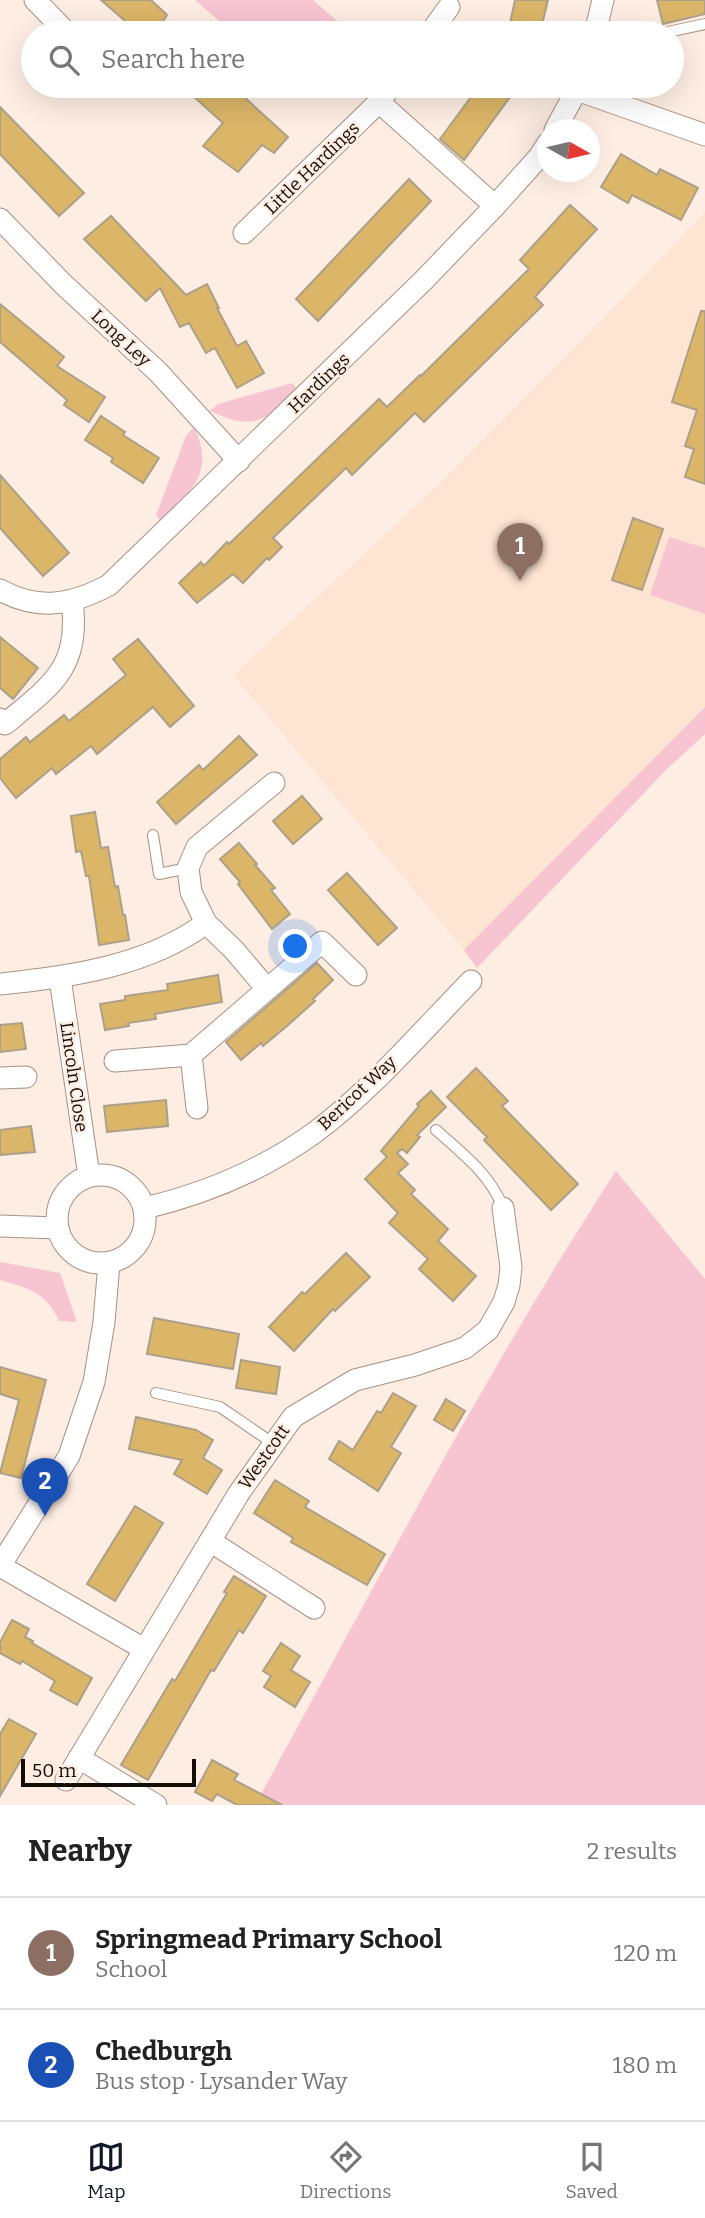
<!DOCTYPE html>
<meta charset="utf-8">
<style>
:root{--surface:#fff;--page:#f6f6f6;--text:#222;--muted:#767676;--line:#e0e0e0;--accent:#111827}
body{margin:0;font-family:Bitter,serif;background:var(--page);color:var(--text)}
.compass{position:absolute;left:537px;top:119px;width:63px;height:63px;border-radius:50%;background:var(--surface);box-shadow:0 7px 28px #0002;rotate:98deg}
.scale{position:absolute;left:21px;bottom:18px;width:175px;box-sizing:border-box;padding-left:7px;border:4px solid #150d07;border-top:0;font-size:19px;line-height:24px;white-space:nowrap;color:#150d07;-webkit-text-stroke:5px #fdede3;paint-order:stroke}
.you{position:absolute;left:296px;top:947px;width:24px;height:24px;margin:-18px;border:5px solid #fff;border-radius:50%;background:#1a73e8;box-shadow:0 0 0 10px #1a73e833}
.badge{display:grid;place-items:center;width:46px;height:46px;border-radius:50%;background:var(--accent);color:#fff;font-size:23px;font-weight:700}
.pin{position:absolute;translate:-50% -58px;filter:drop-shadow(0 2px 4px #0008)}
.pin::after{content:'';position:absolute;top:37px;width:24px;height:21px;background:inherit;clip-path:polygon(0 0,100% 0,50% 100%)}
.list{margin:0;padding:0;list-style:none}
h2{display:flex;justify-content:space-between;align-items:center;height:91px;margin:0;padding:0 28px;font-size:30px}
h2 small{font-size:23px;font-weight:400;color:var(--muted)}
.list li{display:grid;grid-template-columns:46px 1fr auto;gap:21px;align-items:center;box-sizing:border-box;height:112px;padding:0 28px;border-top:2px solid var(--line)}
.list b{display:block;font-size:26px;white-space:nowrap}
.list p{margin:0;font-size:23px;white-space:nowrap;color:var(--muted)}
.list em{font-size:23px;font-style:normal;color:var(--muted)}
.icon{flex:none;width:38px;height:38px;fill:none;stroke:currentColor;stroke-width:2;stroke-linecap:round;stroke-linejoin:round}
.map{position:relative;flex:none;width:705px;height:1805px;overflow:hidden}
.search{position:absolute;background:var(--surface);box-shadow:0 7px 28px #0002;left:21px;right:21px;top:21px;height:77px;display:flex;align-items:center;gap:18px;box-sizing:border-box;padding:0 24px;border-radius:38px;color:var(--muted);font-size:26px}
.sheet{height:315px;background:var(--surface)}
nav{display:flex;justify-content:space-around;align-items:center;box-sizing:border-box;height:98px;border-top:2px solid var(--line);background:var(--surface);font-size:19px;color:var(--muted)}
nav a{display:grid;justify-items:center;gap:4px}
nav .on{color:var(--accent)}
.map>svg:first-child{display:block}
.built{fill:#fee4d2}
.green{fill:#f7c4d1}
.building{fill:#dbb568;stroke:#aca089;stroke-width:2}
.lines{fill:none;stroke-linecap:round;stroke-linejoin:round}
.lane-casing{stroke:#a89181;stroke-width:12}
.street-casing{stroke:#a89181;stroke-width:23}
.lane{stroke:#fff;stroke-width:10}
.street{stroke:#fff;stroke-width:21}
.labels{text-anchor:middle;stroke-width:5;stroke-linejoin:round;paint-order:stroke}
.street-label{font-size:18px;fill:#150d07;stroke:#fdede3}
</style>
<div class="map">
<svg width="705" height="1805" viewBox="0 0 705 1805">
<rect width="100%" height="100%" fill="#fdede3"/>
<path class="built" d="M 705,212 L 705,720 L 464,950 L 233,675 L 436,487 L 592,330 Z"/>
<g class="green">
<path d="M 195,0 L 313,0 L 344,27 L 339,33 L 233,33 Z"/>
<path d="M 292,383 L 299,390 C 266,420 254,432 210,411 L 218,404 Z"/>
<path d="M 194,427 C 216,473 191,491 160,520 L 156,515 L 186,436 Z"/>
<path d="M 669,537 L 705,548 L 705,614 L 650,595 Z"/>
<path d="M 705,707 L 705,734 L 666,770 L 477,968 L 464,950 Z"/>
<path d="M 616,1171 L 705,1279 L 705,1805 L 255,1805 C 372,1592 483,1375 616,1171 Z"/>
<path d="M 0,1262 L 60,1273 L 77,1322 L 59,1321 C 46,1292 28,1288 0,1280 Z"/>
</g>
<g class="building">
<path d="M 101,0 L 151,0 L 167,15 L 162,23 L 173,33 L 139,33 Z"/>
<path d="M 515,0 L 548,0 L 540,33 L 508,33 Z"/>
<path d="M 657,0 L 705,0 L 705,14 L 663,24 Z"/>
<path d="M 182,86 L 232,86 L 288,137 L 274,153 L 262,145 L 238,172 L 203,146 L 223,123 Z"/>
<path d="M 479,86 L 518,86 L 464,160 L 440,139 Z"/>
<path d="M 0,107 L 84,193 L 59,216 L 0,154 Z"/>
<path d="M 621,154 L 657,175 L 660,169 L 698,188 L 681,220 L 632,195 L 628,203 L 601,187 Z"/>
<path d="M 409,179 L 431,201 L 318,321 L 296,299 Z"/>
<path d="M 570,205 L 597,229 L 535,297 L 543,305 L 424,422 L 415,413 L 352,475 L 346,468 L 273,538 L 282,547 L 269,560 L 267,558 L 243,583 L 233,574 L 197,603 L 179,583 L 201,562 L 204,566 L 227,542 L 229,544 L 379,399 L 387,407 L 420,375 L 421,376 L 529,269 L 520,260 Z"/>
<path d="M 111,216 L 186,295 L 207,284 L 219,308 L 217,308 L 237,346 L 246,341 L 264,373 L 237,388 L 215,348 L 206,353 L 189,323 L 180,327 L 160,288 L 146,301 L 84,239 Z"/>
<path d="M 0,304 L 64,357 L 57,366 L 105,397 L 89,422 L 64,405 L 67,400 L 0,342 Z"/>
<path d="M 701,311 L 705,311 L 705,484 L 685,477 L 694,449 L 685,446 L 697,410 L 672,402 Z"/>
<path d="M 101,416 L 125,432 L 123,435 L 159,458 L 143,483 L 111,462 L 113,458 L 85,440 Z"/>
<path d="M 0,475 L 69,553 L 43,576 L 0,528 Z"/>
<path d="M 633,518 L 663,529 L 642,590 L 612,580 Z"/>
<path d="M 0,637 L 38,668 L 13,699 L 0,688 Z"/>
<path d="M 138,639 L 194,706 L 170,727 L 153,707 L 97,754 L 91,746 L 56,774 L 52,768 L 16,798 L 0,778 L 0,759 L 26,737 L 30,742 L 64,715 L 69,721 L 126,675 L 113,659 Z"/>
<path d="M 239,736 L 257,755 L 176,824 L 157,802 L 199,765 L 203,770 Z"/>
<path d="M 302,796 L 322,819 L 293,844 L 273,821 Z"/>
<path d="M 95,812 L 101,848 L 108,847 L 115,887 L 118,886 L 123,915 L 125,915 L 129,940 L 99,945 L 89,876 L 86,876 L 81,851 L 76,852 L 71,816 Z"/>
<path d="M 239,843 L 257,864 L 255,865 L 275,888 L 271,890 L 290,914 L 272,929 L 238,884 L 240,882 L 220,859 Z"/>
<path d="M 347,873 L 397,928 L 378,945 L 328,890 Z"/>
<path d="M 317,963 L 333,980 L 313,999 L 315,1001 L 287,1026 L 263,1046 L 261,1043 L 241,1060 L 226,1042 Z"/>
<path d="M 218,975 L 222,1002 L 155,1014 L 156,1019 L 128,1023 L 129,1026 L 105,1030 L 100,1004 L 125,1000 L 125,996 L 168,990 L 167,984 Z"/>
<path d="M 22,1023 L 26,1049 L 0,1052 L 0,1025 Z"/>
<path d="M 476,1068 L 508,1101 L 502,1106 L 578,1184 L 551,1210 L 484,1140 L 487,1137 L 447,1097 Z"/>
<path d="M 431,1091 L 446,1107 L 417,1135 L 420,1137 L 407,1153 L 402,1149 L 397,1153 L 408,1164 L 398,1173 L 415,1190 L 411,1194 L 448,1229 L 438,1241 L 476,1276 L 453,1301 L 419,1269 L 428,1259 L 389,1223 L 398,1213 L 365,1179 L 387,1157 L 381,1151 L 419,1106 L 417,1104 Z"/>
<path d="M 166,1100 L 168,1126 L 107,1132 L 104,1106 Z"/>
<path d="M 31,1126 L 35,1152 L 0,1155 L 0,1130 Z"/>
<path d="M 346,1253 L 370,1277 L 335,1311 L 333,1309 L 294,1351 L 269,1327 L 302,1292 L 305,1294 Z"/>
<path d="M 154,1318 L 239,1334 L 233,1369 L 147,1354 Z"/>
<path d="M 241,1360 L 280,1367 L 276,1394 L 236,1388 Z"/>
<path d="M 0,1367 L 46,1380 L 21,1478 L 0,1473 L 19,1400 L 0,1394 Z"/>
<path d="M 393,1393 L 416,1406 L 391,1447 L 401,1453 L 378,1491 L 329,1459 L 339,1441 L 353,1450 L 377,1411 L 381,1413 Z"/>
<path d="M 446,1399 L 465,1411 L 453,1431 L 434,1420 Z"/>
<path d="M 136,1417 L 196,1430 L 213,1440 L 203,1458 L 222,1470 L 207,1494 L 174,1474 L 182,1460 L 129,1449 Z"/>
<path d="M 275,1480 L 309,1501 L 305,1507 L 385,1554 L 367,1585 L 291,1542 L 293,1538 L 254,1513 Z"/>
<path d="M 135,1506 L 163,1523 L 115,1601 L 87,1584 Z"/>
<path d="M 234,1576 L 266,1596 L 243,1633 L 239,1630 L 214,1671 L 211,1670 L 148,1780 L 121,1765 L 172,1679 L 175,1681 L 227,1593 L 224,1592 Z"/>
<path d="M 12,1620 L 29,1629 L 25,1637 L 33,1641 L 32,1643 L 92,1678 L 77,1705 L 50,1690 L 55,1681 L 22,1661 L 20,1664 L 0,1653 L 0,1642 Z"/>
<path d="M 281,1643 L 300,1656 L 291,1670 L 310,1682 L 295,1707 L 264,1687 L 271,1676 L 263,1671 Z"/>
<path d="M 9,1719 L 36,1734 L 0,1796 L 0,1734 Z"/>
<path d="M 212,1760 L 238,1774 L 234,1780 L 282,1805 L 237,1805 L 217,1794 L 212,1801 L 195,1792 Z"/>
</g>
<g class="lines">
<defs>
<g id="lane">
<path d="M 668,32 L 705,24"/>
<path d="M 153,835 L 159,874 L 188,868"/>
<path d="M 436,1130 C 462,1153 491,1175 503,1208"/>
<path d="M 156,1393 L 220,1407 L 274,1444"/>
</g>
<g id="street">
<path d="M 35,0 L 67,33"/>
<path d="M 430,33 L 449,7"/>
<path d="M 595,33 L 603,0"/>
<path d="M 577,90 L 705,135"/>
<path d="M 379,102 L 495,206"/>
<path d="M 555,130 L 579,86"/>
<path d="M 0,219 L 63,284 L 158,372 L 239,461"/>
<path d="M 244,233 L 379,102 L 391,86"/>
<path d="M 0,590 C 38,611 72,605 109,585 L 424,280 L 495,206 L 539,157 L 548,143"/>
<path d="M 0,719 L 5,724 C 52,685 81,667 72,601"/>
<path d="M 60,978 L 89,1176"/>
<path d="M 0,984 C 70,977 148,966 206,923"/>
<path d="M 267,989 L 234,950 L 206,923 L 191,892 L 188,868 L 197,847 L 274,783"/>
<path d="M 191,1055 L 197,1108"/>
<path d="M 115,1061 L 191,1055 L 322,942 L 356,975"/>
<path d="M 0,1078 L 26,1077"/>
<circle cx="101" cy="1219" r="44"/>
<path d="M 145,1208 C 204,1194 264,1169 314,1133 C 372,1090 421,1032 471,981"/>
<path d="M 0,1226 L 58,1228"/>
<path d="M 210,1541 L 314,1608"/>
<path d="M 0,1566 L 69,1456 L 94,1382 L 104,1322 L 109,1263"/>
<path d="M 0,1566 L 144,1649"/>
<path d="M 79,1758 L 156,1805"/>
<path d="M 66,1780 L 239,1493 L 293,1417 L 355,1380 L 415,1365 L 465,1348 L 488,1330 L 504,1302 L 509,1285 L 511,1267 L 503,1208"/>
</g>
</defs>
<use href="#lane" class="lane-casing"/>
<use href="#street" class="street-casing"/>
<use href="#lane" class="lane"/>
<use href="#street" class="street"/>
</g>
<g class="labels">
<g class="street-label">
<text transform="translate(312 168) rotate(-44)" y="6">Little Hardings</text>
<text transform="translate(121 338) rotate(43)" y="6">Long Ley</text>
<text transform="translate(319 383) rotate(-44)" y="6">Hardings</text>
<text transform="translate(74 1077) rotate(82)" y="6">Lincoln Close</text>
<text transform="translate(357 1093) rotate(-43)" y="6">Bericot Way</text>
<text transform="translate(264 1457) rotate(-55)" y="6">Westcott</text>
</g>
</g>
</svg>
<svg class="compass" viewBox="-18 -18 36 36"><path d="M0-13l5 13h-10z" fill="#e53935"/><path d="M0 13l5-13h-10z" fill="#767676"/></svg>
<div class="scale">50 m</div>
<div class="you"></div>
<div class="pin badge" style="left:520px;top:581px;background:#8d6e63">1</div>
<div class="pin badge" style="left:45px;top:1516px;background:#1a4fb4">2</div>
<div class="search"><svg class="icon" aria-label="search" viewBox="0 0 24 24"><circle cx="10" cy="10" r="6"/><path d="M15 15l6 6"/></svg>Search here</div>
</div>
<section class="sheet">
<h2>Nearby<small>2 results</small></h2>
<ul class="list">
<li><span class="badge" style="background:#8d6e63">1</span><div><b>Springmead Primary School</b><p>School</p></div><em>120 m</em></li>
<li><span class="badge" style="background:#1a4fb4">2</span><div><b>Chedburgh</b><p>Bus stop · Lysander Way</p></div><em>180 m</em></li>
</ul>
</section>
<nav>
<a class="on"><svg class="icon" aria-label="map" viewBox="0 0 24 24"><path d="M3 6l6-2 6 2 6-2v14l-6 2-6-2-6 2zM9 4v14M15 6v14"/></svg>Map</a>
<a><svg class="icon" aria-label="directions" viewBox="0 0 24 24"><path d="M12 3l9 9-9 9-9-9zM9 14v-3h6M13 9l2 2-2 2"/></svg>Directions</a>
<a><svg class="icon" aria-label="saved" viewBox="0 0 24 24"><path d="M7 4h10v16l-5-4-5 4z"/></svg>Saved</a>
</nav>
